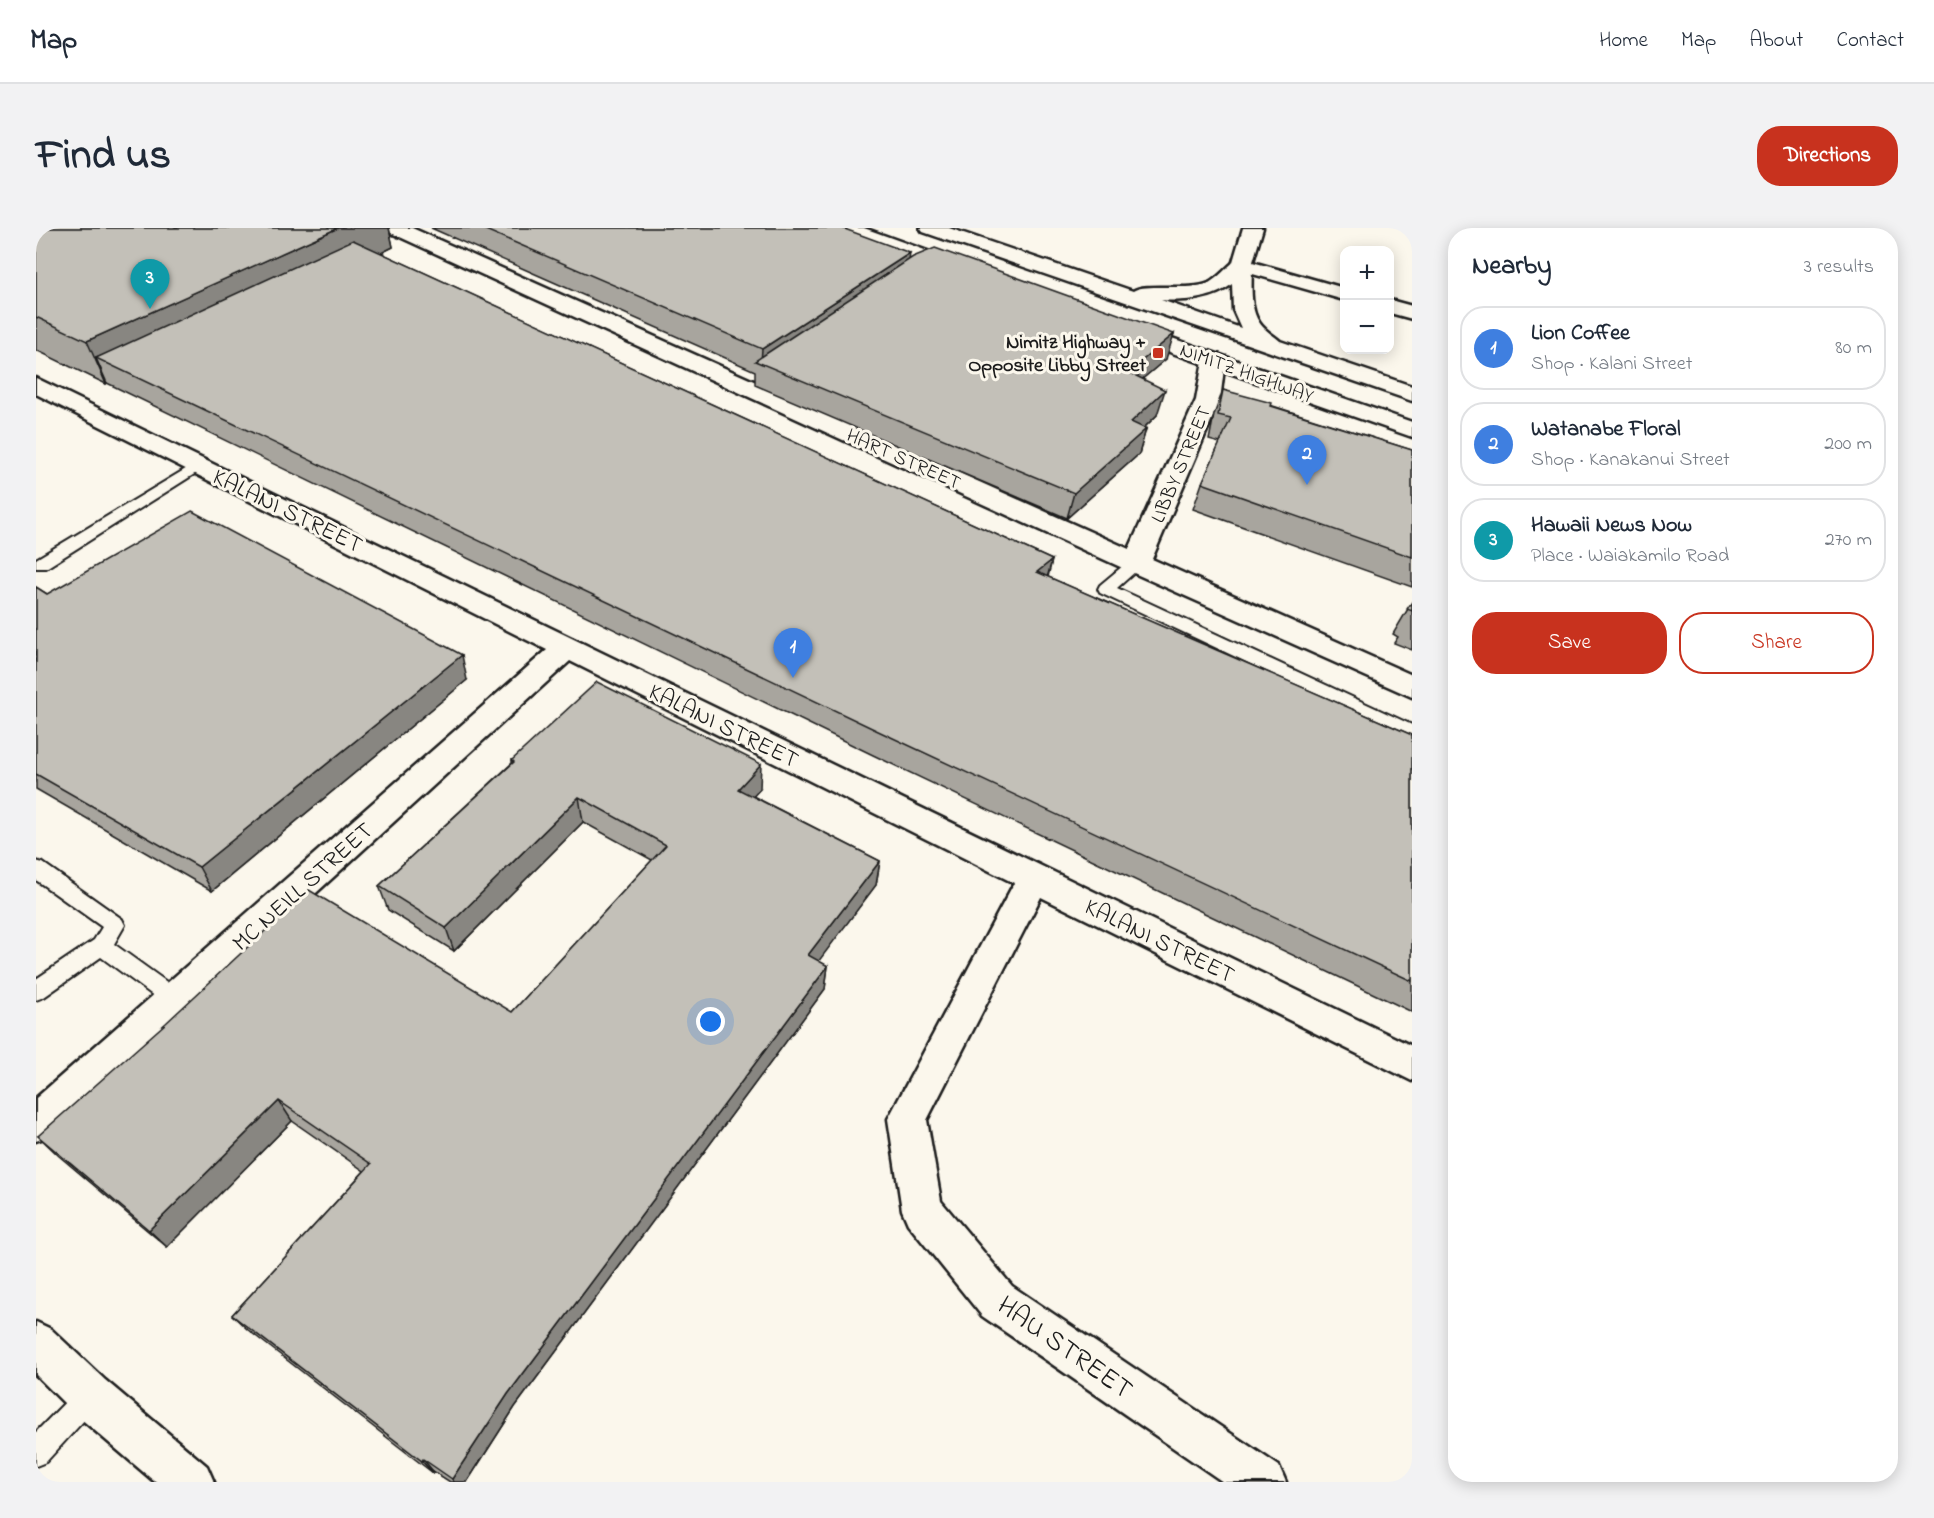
<!DOCTYPE html>
<meta charset="utf-8">
<style>
:root{--surface:#fff;--page:#f2f2f3;--text:#1f2937;--muted:#747a83;--line:#e0e1e3;--accent:#c8321e}
body{margin:0;font-family:"Indie Flower",sans-serif;background:var(--page);color:var(--text)}
.controls{position:absolute;right:18px;top:18px;display:grid;overflow:hidden;border-radius:12px;box-shadow:0 3px 15px #0003}
.controls button{width:54px;height:54px;display:grid;place-items:center;padding:0;border:0;border-bottom:2px solid var(--line);background:var(--surface);color:var(--text);font:30px sans-serif}
.you{position:absolute;left:675px;top:794px;width:21px;height:21px;margin:-15px;border:4px solid #fff;border-radius:50%;background:#1a73e8;box-shadow:0 0 0 9px #1a73e833}
.badge{display:grid;place-items:center;width:39px;height:39px;border-radius:50%;background:var(--accent);color:#fff;font-size:20px;font-weight:700}
.pin{position:absolute;translate:-50% -50px;filter:drop-shadow(0 2px 3px #0008)}
.pin::after{content:'';position:absolute;top:32px;width:21px;height:18px;background:inherit;clip-path:polygon(0 0,100% 0,50% 100%)}
.list{margin:0;padding:0;list-style:none}
h2{display:flex;justify-content:space-between;align-items:center;height:78px;margin:0;padding:0 24px;font-size:26px}
h2 small{font-size:20px;font-weight:400;color:var(--muted)}
.list li{display:grid;grid-template-columns:39px 1fr auto;gap:18px;align-items:center;box-sizing:border-box;height:84px;margin:0 12px 12px;padding:0 12px;border:2px solid var(--line);border-radius:24px}
.list b{display:block;font-size:22px;white-space:nowrap}
.list p{margin:0;font-size:20px;white-space:nowrap;color:var(--muted)}
.list em{font-size:20px;font-style:normal;color:var(--muted)}
.actions{display:flex;gap:12px;padding:18px 24px}
.actions a{flex:1;padding:14px 0;border:2px solid var(--accent);border-radius:24px;text-align:center;font-size:21px;color:var(--accent)}
.actions .main{background:var(--accent);color:#fff}
.map{position:relative;flex:none;width:1376px;height:1254px;overflow:hidden;border-radius:24px}
header{display:flex;align-items:center;gap:36px;box-sizing:border-box;height:84px;padding:0 30px;background:var(--surface);border-bottom:2px solid var(--line)}
header strong{font-size:28px}
nav{display:flex;gap:33px;margin-inline-start:auto;font-size:21px}
.intro{display:flex;align-items:center;justify-content:space-between;box-sizing:border-box;height:144px;padding:0 36px}
h1{margin:0;font-size:42px}
.button{padding:15px 27px;border-radius:24px;background:var(--accent);color:#fff;font-size:21px;font-weight:700}
main{display:flex;gap:36px;padding:0 36px}
aside{flex:1;background:var(--surface);border-radius:24px;box-shadow:0 3px 15px #0003}
.map>svg:first-child{display:block}
.lines{fill:none;stroke-linecap:round;stroke-linejoin:round}
.lane-casing{stroke:#1c1c1c;stroke-width:4}
.street-casing{stroke:#1c1c1c;stroke-width:5}
.secondary-casing{stroke:#1c1c1c;stroke-width:5}
.primary-casing{stroke:#1c1c1c;stroke-width:5}
.lane{fill:#fbf7ec;fill-rule:evenodd}
.street{fill:#fbf7ec;fill-rule:evenodd}
.secondary{fill:#fbf7ec;fill-rule:evenodd}
.primary{fill:#fbf7ec;fill-rule:evenodd}
.wall{fill:#a8a59e;stroke:#1c1c1c;stroke-width:1.5}
.shaded-wall{fill:#888681;stroke:#1c1c1c;stroke-width:1.5}
.building{fill:#c3c0b8;stroke:#1c1c1c;stroke-width:1.5}
.poi-dot{fill:#c8321e;stroke:#fbf7ec;stroke-width:2}
.labels{text-anchor:middle;stroke-width:6;stroke-linejoin:round;paint-order:stroke}
.far-poi-label{font-size:20px;font-weight:bold;fill:#1c1c1c;stroke:#fbf7ec;text-anchor:end}
.far-street-label{font-size:20px;fill:#1c1c1c;stroke:#fbf7ec}
.street-label{font-size:24px;fill:#1c1c1c;stroke:#fbf7ec}
.near-street-label{font-size:28px;fill:#1c1c1c;stroke:#fbf7ec}
</style>
<header>
<strong>Map</strong>
<nav><a>Home</a><a>Map</a><a>About</a><a>Contact</a></nav>
</header>
<div class="intro"><h1>Find us</h1><a class="button">Directions</a></div>
<main>
<div class="map">
<svg width="1376" height="1254" viewBox="0 0 1376 1254">
<rect width="100%" height="100%" fill="#fbf7ec"/>
<filter id="ink" filterUnits="userSpaceOnUse"><feTurbulence type="fractalNoise" baseFrequency=".0167" numOctaves="2"/><feDisplacementMap in="SourceGraphic" scale="12" xChannelSelector="R" yChannelSelector="G"/><feConvolveMatrix kernelMatrix="1 2 1 2 8 2 1 2 1" color-interpolation-filters="sRGB"/></filter>
<g filter="url(#ink)">
<g class="lines">
<defs>
<g id="lane">
<path d="M 163,233 L 170,237 L 168,240 L 10,340 L 0,340 L 0,331 Z"/>
<path d="M 1100,331 L 1108,336 L 1081,360 L 1376,497 L 1376,512 L 1064,365 L 1062,361 L 1064,357 L 1094,332 Z"/>
<path d="M 0,633 L 7,635 L 86,691 L 89,697 L 78,716 L 146,765 L 149,771 L 146,777 L 138,780 L 130,777 L 65,729 L 8,769 L 0,772 L 0,751 L 58,712 L 66,699 L 0,652 Z"/>
<path d="M 53,1155 L 62,1159 L 66,1168 L 62,1177 L 10,1234 L 0,1238 L 0,1204 L 44,1159 Z"/>
</g>
<g id="street">
<path d="M 350,0 L 376,0 L 1093,321 L 1160,172 L 1167,133 L 1170,128 L 1178,126 L 1186,128 L 1189,133 L 1184,172 L 1116,331 L 1376,447 L 1376,469 L 1091,342 L 353,4 Z"/>
<path d="M 1206,31 L 1308,60 L 1308,72 L 1199,41 L 1196,37 L 1199,33 Z"/>
<path d="M 1354,72 L 1376,78 L 1376,91 L 1354,85 Z"/>
<path d="M 0,150 L 1376,818 L 1376,853 L 1005,669 L 891,892 L 905,973 L 976,1058 L 1243,1238 L 1250,1254 L 1187,1254 L 946,1088 L 872,996 L 866,982 L 852,891 L 978,655 L 534,433 L 14,908 L 0,913 L 0,870 L 511,422 L 0,166 Z"/>
<path d="M 0,1094 L 15,1101 L 69,1152 L 171,1238 L 178,1254 L 119,1254 L 37,1184 L 0,1147 Z"/>
</g>
<path id="secondary" d="M 1207,0 L 1227,0 L 1216,37 L 1213,41 L 1199,41 L 1196,37 Z"/>
<g id="primary">
<path d="M 799,0 L 828,0 L 933,38 L 936,42 L 933,46 L 919,46 L 802,4 Z"/>
<path d="M 884,0 L 913,0 L 1097,63 C 1109,54 1153,64 1173,55 C 1182,50 1191,39 1199,33 L 1213,33 L 1216,37 C 1216,54 1213,79 1223,94 C 1228,102 1237,107 1244,113 L 1376,158 L 1376,173 L 887,4 ZM 1196,56 L 1197,82 L 1205,100 L 1125,72 C 1147,74 1179,71 1196,56 Z"/>
<path d="M 1093,95 L 1376,194 L 1376,209 L 1085,107 L 1082,102 L 1085,97 Z"/>
</g>
</defs>
<use href="#lane" class="lane-casing"/>
<use href="#street" class="street-casing"/>
<use href="#secondary" class="secondary-casing"/>
<use href="#primary" class="primary-casing"/>
<use href="#lane" class="lane"/>
<use href="#street" class="street"/>
<use href="#secondary" class="secondary"/>
<use href="#primary" class="primary"/>
</g>
<g class="wall">
<path d="M 0,0 L 353,0 L 357,19 L 345,25 L 1016,332 L 1012,349 L 1376,507 L 1376,784 L 837,527 L 71,155 L 70,156 L 0,122 Z"/>
<path d="M 395,0 L 806,0 L 873,32 L 1130,131 L 1106,151 L 1121,187 L 1108,200 L 1110,201 L 1103,226 L 1031,290 L 719,157 L 719,143 Z"/>
<path d="M 1187,162 L 1376,222 L 1376,359 L 1157,281 L 1166,255 L 1184,215 L 1173,212 L 1178,187 Z"/>
<path d="M 0,359 L 11,366 L 431,452 L 176,663 L 0,561 Z"/>
<path d="M 1376,374 L 1376,422 L 1358,415 L 1362,409 L 1357,406 Z"/>
<path d="M 476,532 L 724,561 L 717,568 L 844,633 L 840,657 L 782,733 L 792,738 L 789,761 L 479,1179 L 431,1254 L 414,1254 L 397,1243 L 397,1245 L 212,1102 L 196,1087 L 328,943 L 256,893 L 131,1019 L 23,928 L 2,908 L 476,784 L 616,632 L 547,594 L 418,723 L 352,682 L 343,658 L 476,535 Z"/>
</g>
<g class="shaded-wall">
<path d="M 302,0 L 353,0 L 357,19 L 323,36 L 60,130 L 71,155 L 70,156 L 51,113 Z"/>
<path d="M 874,25 L 871,49 L 725,135 L 726,121 Z"/>
<path d="M 1138,106 L 1130,131 L 1085,169 L 1092,144 Z"/>
<path d="M 1129,162 L 1121,187 L 1088,219 L 1095,194 Z"/>
<path d="M 1110,201 L 1103,226 L 1031,290 L 1038,265 Z"/>
<path d="M 1016,332 L 1009,357 L 1001,344 Z"/>
<path d="M 426,427 L 431,452 L 176,663 L 163,639 Z"/>
<path d="M 725,536 L 724,561 L 702,585 L 702,561 Z"/>
<path d="M 543,569 L 547,594 L 418,723 L 410,700 Z"/>
<path d="M 844,633 L 840,657 L 770,750 L 772,727 Z"/>
<path d="M 792,738 L 789,761 L 479,1179 L 431,1254 L 418,1254 L 416,1251 L 472,1166 Z"/>
<path d="M 243,873 L 256,893 L 131,1019 L 113,1002 Z"/>
<path d="M 387,1231 L 397,1243 L 397,1245 L 386,1233 Z"/>
</g>
<g class="building">
<path d="M 0,0 L 302,0 L 51,113 L 0,89 Z"/>
<path d="M 445,0 L 806,0 L 874,25 L 726,121 Z"/>
<path d="M 317,12 L 1016,332 L 1001,344 L 1376,507 L 1376,753 L 840,502 L 60,130 Z"/>
<path d="M 899,20 L 1138,106 L 1092,144 L 1129,162 L 1095,194 L 1110,201 L 1038,265 L 719,133 L 877,29 Z"/>
<path d="M 1187,162 L 1236,175 L 1235,178 L 1376,222 L 1376,329 L 1166,255 L 1195,190 L 1182,187 Z"/>
<path d="M 156,283 L 426,427 L 163,639 L 0,546 L 0,359 L 11,366 Z"/>
<path d="M 1376,374 L 1376,383 L 1371,381 Z"/>
<path d="M 561,454 L 725,536 L 702,561 L 844,633 L 772,727 L 792,738 L 472,1166 L 416,1251 L 387,1231 L 386,1233 L 196,1087 L 335,936 L 243,873 L 113,1002 L 2,908 L 130,795 L 273,662 L 476,784 L 630,617 L 543,569 L 410,700 L 343,658 L 478,534 L 476,532 Z"/>
</g>
</g>
<rect class="poi-dot" x="1116" y="119" width="12" height="12" rx="3"/>
<g class="labels">
<g class="far-poi-label">
<text x="1110" y="120">Nimitz Highway +<tspan x="1110" dy="23">Opposite Libby Street</tspan></text>
</g>
<g class="far-street-label">
<text transform="translate(1211 144) rotate(20)" y="7">NIMITZ HIGHWAY</text>
<text transform="translate(868 230) rotate(24)" y="7">HART STREET</text>
<text transform="translate(1144 236) rotate(-67)" y="7">LIBBY STREET</text>
</g>
<g class="street-label">
<text transform="translate(252 282) rotate(26)" y="8">KALANI STREET</text>
<text transform="translate(688 497) rotate(26)" y="8">KALANI STREET</text>
<text transform="translate(266 658) rotate(-42)" y="8">MC NEILL STREET</text>
<text transform="translate(1124 712) rotate(26)" y="8">KALANI STREET</text>
</g>
<g class="near-street-label">
<text transform="translate(1030 1118) rotate(35)" y="10">HAU STREET</text>
</g>
</g>
</svg>
<div class="controls">
<button>+</button>
<button>−</button>
</div>
<div class="you"></div>
<div class="pin badge" style="left:757px;top:450px;background:#3f7fe0">1</div>
<div class="pin badge" style="left:1271px;top:257px;background:#3f7fe0">2</div>
<div class="pin badge" style="left:114px;top:81px;background:#0f9aa8">3</div>
</div>
<aside>
<h2>Nearby<small>3 results</small></h2>
<ul class="list">
<li><span class="badge" style="background:#3f7fe0">1</span><div><b>Lion Coffee</b><p>Shop · Kalani Street</p></div><em>80 m</em></li>
<li><span class="badge" style="background:#3f7fe0">2</span><div><b>Watanabe Floral</b><p>Shop · Kanakanui Street</p></div><em>200 m</em></li>
<li><span class="badge" style="background:#0f9aa8">3</span><div><b>Hawaii News Now</b><p>Place · Waiakamilo Road</p></div><em>270 m</em></li>
</ul>
<div class="actions"><a class="main">Save</a><a>Share</a></div>
</aside>
</main>
